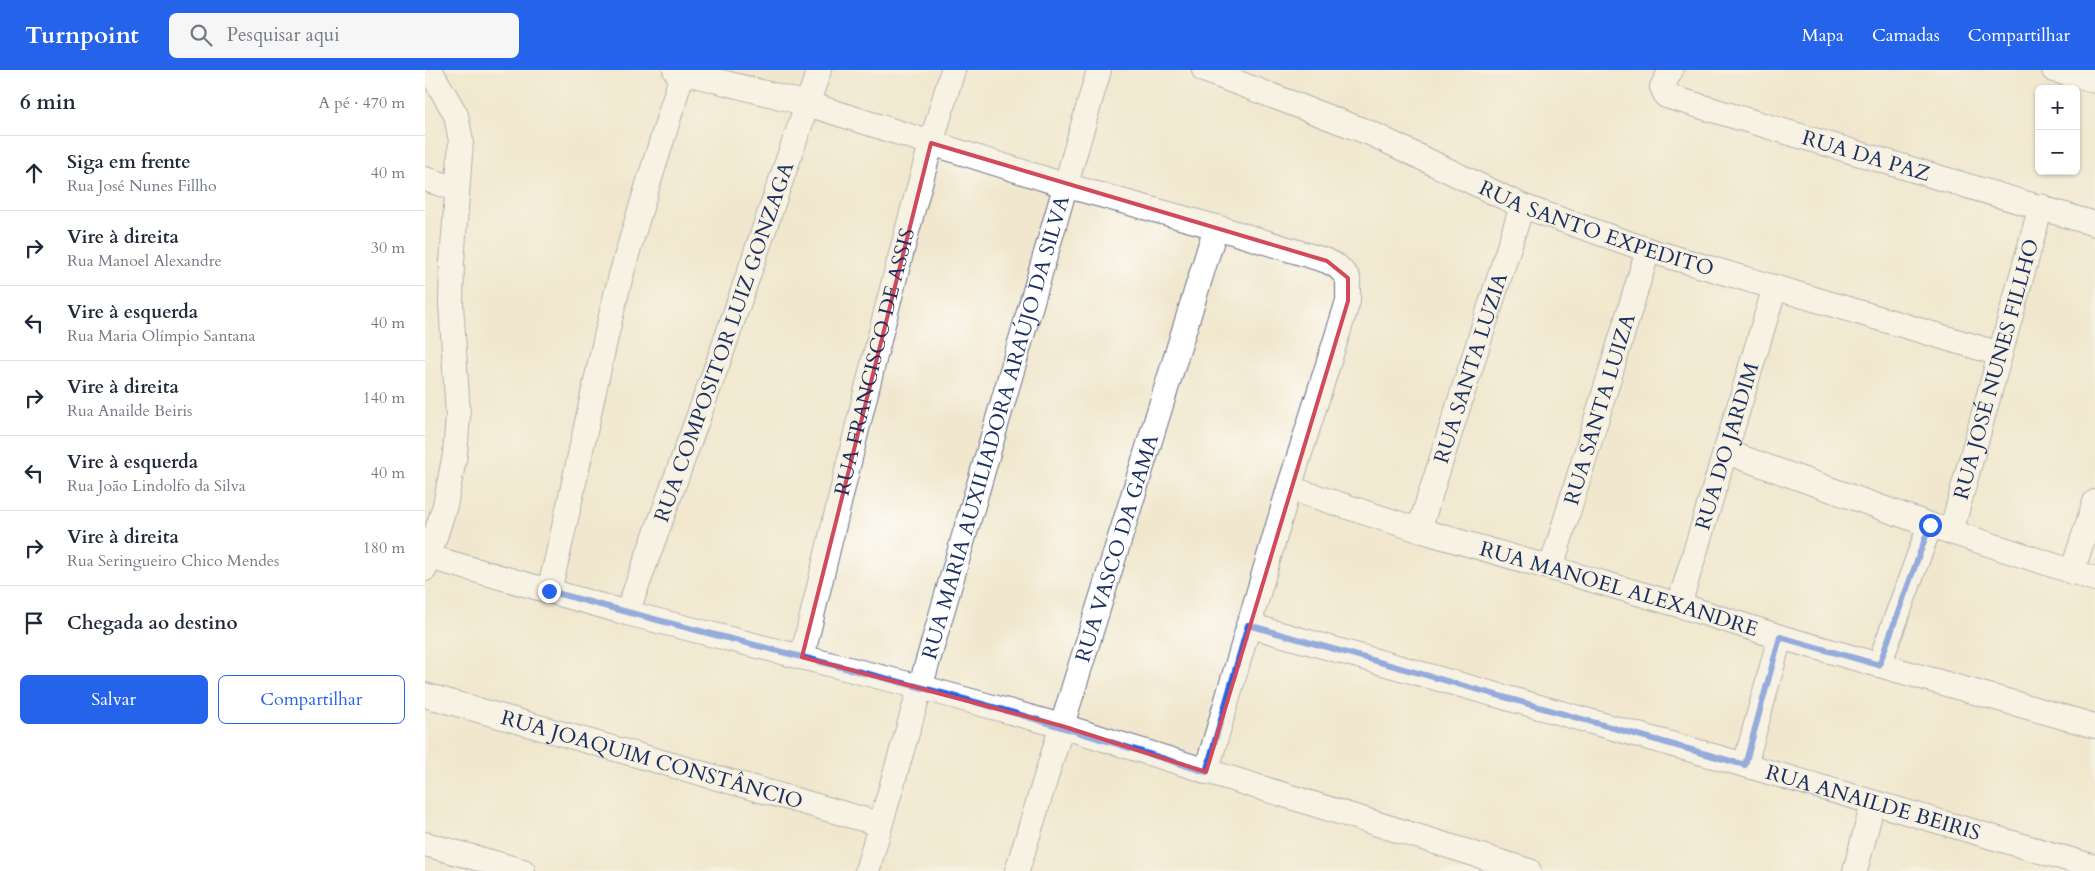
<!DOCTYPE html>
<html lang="pt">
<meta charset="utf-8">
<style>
:root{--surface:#fff;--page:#f6f6f7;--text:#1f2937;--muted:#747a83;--line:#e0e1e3;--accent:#2563eb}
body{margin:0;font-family:Cardo,serif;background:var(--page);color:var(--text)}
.controls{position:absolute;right:15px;top:15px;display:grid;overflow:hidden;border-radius:8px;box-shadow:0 1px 4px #0004}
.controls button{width:45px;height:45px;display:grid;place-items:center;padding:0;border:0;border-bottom:1px solid var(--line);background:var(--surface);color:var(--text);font:25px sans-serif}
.stop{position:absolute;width:15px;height:15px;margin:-11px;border:4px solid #2563eb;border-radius:50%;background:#fff}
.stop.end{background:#2563eb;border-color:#fff;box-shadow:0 1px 5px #0008}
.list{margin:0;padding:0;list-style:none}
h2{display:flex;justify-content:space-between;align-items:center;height:65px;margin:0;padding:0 20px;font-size:21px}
h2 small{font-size:16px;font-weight:400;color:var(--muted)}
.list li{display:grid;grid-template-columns:32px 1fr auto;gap:15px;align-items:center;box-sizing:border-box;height:75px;padding:0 20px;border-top:1px solid var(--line)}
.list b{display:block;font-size:19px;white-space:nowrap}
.list p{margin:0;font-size:16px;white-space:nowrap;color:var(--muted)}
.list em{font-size:16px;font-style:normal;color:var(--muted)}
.actions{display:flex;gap:10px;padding:15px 20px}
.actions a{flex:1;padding:11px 0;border:1px solid var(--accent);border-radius:8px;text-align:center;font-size:18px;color:var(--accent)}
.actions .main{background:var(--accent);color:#fff}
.icon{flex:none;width:28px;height:28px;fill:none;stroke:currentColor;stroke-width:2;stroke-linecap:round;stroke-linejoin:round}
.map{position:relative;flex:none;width:1670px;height:801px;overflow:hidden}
header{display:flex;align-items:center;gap:30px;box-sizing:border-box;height:70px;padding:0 25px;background:var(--accent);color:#fff}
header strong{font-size:24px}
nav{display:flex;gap:28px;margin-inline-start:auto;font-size:18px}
.search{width:350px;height:45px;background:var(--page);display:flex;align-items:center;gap:12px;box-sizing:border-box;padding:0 18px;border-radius:8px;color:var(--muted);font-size:19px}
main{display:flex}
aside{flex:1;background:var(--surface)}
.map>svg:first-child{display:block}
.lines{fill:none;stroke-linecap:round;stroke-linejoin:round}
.minor-casing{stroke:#666f85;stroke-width:26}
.minor{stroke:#fff;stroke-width:24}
.route{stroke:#2563eb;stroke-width:6}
.marked{fill:none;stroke:#d1495b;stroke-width:4;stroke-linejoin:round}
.labels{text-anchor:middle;stroke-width:4;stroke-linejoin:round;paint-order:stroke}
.street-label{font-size:21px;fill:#1b2f5e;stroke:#fdfcf7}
</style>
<header>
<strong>Turnpoint</strong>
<div class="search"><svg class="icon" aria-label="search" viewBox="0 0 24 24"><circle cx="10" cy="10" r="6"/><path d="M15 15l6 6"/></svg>Pesquisar aqui</div>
<nav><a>Mapa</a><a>Camadas</a><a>Compartilhar</a></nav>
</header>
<main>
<aside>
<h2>6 min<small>A pé · 470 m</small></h2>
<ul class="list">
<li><svg class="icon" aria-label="ahead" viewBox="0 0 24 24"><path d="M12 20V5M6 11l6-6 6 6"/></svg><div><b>Siga em frente</b><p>Rua José Nunes Fillho</p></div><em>40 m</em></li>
<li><svg class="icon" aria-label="right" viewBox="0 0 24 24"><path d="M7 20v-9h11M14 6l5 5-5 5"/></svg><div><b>Vire à direita</b><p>Rua Manoel Alexandre</p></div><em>30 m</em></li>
<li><svg class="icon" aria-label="left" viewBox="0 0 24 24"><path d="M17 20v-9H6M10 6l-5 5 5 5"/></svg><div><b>Vire à esquerda</b><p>Rua Maria Olímpio Santana</p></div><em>40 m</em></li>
<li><svg class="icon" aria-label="right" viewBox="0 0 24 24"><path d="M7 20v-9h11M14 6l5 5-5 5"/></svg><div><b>Vire à direita</b><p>Rua Anailde Beiris</p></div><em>140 m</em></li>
<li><svg class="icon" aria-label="left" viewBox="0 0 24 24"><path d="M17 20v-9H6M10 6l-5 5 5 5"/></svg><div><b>Vire à esquerda</b><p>Rua João Lindolfo da Silva</p></div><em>40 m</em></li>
<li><svg class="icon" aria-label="right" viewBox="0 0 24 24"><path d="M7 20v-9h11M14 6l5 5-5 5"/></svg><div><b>Vire à direita</b><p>Rua Seringueiro Chico Mendes</p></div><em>180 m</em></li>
<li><svg class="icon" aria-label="arrive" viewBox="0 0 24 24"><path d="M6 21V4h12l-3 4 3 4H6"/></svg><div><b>Chegada ao destino</b></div></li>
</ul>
<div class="actions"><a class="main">Salvar</a><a>Compartilhar</a></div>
</aside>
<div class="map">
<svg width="1670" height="801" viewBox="0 0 1670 801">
<rect width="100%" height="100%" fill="#fdfcf7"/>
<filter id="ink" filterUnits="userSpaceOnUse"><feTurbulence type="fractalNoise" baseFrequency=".02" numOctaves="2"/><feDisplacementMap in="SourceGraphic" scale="10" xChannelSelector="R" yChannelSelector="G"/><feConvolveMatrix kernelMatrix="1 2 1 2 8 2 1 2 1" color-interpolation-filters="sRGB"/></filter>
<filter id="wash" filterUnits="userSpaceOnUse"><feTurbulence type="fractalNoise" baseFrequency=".0096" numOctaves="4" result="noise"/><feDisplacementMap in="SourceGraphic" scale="20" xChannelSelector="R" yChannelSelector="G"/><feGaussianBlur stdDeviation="1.12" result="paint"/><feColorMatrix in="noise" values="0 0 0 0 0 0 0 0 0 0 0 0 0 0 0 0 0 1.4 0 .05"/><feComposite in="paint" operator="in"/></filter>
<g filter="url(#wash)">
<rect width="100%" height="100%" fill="#f1e7ce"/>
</g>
<g filter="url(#ink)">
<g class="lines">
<defs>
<g id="minor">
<path d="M 250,0 L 383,34 L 639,115 L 791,157 L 902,191 L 913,197 L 923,208 L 923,231 L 864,418 L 781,702"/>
<path id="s1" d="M 779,0 L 945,63 L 1097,136 L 1223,180 L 1575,284"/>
<path id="s2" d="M 1246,0 L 1237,17 L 1241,26 L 1670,154"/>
<path d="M 1629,0 L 1670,11"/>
<path d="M 0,109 L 32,119"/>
<path d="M 1301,382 L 1505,455 L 1670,509"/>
<path id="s3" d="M 864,418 L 994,460 L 1254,535 L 1355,567 L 1670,656"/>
<path id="s4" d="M 994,460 L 1097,136"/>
<path id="s5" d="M 1526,462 L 1616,136"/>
<path d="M 4,487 L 202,543 L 495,617 L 637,656 L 1104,801"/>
<path id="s6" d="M 1126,498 L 1223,180"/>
<path d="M 0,499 L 20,435 L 30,384 L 33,345 L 26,233 L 27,192 L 36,71 L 31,45 L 5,0"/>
<path d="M 1647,502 L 1670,432"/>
<path d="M 124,521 C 149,421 167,321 192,221 C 211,147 237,74 258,0"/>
<path id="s7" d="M 1254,535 L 1350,217"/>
<path id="s8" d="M 202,543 L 295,287 L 394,0"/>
<path id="s9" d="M 823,555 L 1320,695 L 1670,797"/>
<path id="s10" d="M 377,587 C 425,391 469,193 528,0"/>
<path d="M 1454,595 L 1505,455"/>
<path id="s11" d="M 0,625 L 455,754"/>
<path d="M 1320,695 L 1355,567"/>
<path d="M 0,774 L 98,801"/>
<path id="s12" d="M 442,801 L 674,0"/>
<path id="s13" d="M 592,801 L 791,157"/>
<path d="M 1430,801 L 1448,733"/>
</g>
</defs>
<use href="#minor" class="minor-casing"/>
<use href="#minor" class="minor"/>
</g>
</g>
<g class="lines" filter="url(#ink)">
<path class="route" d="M 124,521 C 247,555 371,585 494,617 C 591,642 686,672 781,702 L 823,555 L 1320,695 L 1355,567 L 1454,595 L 1505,455"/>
</g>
<path d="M0 0H1670V801H0ZM 506,73 L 902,191 L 923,208 L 923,231 L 781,702 L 637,656 L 377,587 Z" fill="#f1e7ce" fill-opacity=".55" fill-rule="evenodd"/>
<path class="marked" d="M 506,73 L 902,191 L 923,208 L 923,231 L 781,702 L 637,656 L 377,587 Z"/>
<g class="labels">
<g class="street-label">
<text dy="7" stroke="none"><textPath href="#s2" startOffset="238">RUA DA PAZ</textPath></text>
<text dy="7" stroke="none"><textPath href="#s1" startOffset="424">RUA SANTO EXPEDITO</textPath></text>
<text dy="7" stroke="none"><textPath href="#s8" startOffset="288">RUA COMPOSITOR LUIZ GONZAGA</textPath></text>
<text dy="7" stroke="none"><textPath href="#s10" startOffset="304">RUA FRANCISCO DE ASSIS</textPath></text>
<text dy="7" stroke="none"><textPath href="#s4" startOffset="170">RUA SANTA LUZIA</textPath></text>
<text dy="7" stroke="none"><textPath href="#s5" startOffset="169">RUA JOSÉ NUNES FILLHO</textPath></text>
<text dy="7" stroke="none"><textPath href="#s6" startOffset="166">RUA SANTA LUIZA</textPath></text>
<text dy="7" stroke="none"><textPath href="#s12" startOffset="462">RUA MARIA AUXILIADORA ARAÚJO DA SILVA</textPath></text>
<text dy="7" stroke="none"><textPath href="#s7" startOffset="166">RUA DO JARDIM</textPath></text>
<text dy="7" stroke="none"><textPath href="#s13" startOffset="338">RUA VASCO DA GAMA</textPath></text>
<text dy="7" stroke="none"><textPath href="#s3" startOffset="345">RUA MANOEL ALEXANDRE</textPath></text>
<text dy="7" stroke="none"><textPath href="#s11" startOffset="236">RUA JOAQUIM CONSTÂNCIO</textPath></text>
<text dy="7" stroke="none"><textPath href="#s9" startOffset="650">RUA ANAILDE BEIRIS</textPath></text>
</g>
</g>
</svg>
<div class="controls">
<button>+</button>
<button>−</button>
</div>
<div class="stop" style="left:1505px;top:455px"></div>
<div class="stop end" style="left:124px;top:521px"></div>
</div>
</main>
